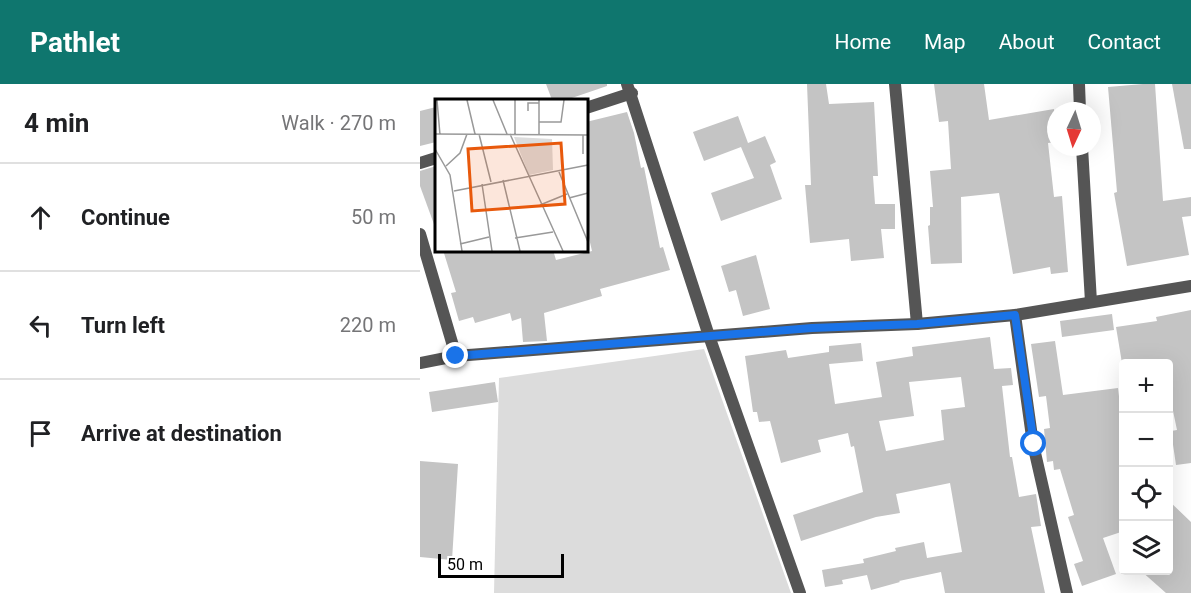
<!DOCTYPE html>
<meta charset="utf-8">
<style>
:root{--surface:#fff;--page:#f2f2f2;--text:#202124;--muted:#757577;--line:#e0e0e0;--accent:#0f766e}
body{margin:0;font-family:Roboto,sans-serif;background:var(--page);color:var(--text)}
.controls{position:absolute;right:18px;bottom:18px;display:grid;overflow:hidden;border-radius:6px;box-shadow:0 6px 24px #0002}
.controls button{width:54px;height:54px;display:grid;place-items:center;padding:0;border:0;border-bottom:2px solid var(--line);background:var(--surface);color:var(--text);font:30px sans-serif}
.compass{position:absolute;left:627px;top:18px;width:54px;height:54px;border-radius:50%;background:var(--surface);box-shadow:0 6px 24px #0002;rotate:184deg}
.scale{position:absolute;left:18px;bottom:15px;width:126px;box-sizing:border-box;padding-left:6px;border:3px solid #000;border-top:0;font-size:16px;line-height:21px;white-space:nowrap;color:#000;-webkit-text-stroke:4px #fff;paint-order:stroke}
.stop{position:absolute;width:18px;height:18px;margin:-14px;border:4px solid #1a73e8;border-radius:50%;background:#fff}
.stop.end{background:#1a73e8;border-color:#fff;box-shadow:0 2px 6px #0008}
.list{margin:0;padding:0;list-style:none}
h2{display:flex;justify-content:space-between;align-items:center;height:78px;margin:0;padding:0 24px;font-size:26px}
h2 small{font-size:20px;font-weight:400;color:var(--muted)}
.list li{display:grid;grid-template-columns:39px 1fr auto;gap:18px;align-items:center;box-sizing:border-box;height:108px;padding:0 24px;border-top:2px solid var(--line)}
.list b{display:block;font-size:22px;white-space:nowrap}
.list em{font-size:20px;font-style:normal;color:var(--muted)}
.icon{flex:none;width:33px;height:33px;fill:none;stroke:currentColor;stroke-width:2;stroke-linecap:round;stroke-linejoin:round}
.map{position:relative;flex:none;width:771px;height:509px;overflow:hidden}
header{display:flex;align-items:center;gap:36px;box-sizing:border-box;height:84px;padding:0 30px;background:var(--accent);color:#fff}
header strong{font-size:28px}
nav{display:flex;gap:33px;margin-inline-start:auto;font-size:21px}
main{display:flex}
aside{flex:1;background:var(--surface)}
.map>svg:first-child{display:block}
.green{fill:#dcdcdc}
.building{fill:#c4c4c4;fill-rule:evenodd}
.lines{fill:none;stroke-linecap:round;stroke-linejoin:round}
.street{stroke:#555;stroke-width:12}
.route{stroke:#1a73e8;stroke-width:8}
.inset-road{fill:none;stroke:#999;stroke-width:1.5}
.view{fill:#e8590c;fill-opacity:0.15;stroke:#e8590c;stroke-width:3}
.inset-edge{fill:none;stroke:#000;stroke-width:3}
</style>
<header>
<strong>Pathlet</strong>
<nav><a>Home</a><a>Map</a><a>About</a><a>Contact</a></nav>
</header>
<main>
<aside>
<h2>4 min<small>Walk · 270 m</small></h2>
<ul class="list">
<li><svg class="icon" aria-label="ahead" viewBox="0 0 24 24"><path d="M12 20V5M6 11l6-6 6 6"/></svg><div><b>Continue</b></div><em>50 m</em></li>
<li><svg class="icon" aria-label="left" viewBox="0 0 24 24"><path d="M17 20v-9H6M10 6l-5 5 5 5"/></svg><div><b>Turn left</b></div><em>220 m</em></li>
<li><svg class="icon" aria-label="arrive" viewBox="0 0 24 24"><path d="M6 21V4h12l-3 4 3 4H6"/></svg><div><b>Arrive at destination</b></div></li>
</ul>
</aside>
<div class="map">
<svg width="771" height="509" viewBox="0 0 771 509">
<rect width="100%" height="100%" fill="#fff"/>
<path class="green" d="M 284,265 L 371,509 L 74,509 L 79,294 Z"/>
<g class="building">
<path d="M 126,0 L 187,0 L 187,2 L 146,16 L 132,16 Z"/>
<path d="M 387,0 L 406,0 L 409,20 L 454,18 L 458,92 L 453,92 L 455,120 L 475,120 L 475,145 L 461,145 L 464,174 L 431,177 L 429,155 L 390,159 L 385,101 L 391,101 Z"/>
<path d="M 514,0 L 564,0 L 569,36 L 634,25 L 636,58 L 628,59 L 634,113 L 642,112 L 648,188 L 631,190 L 630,183 L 593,190 L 579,109 L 541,113 L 542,179 L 511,180 L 508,142 L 510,141 L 510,123 L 513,123 L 510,87 L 531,85 L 528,37 L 519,38 Z"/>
<path d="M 723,0 L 735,0 L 743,117 L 771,113 L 771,132 L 762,133 L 769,171 L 707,182 L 694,109 L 697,108 L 688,3 Z"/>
<path d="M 752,0 L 771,0 L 771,65 L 764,65 Z"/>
<path d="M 16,23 L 16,58 L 0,62 L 0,27 Z"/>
<path d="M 207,28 L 214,49 L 221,84 L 224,83 L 240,164 L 243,163 L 250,186 L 180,205 L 182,212 L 124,229 L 127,257 L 103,258 L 101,234 L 92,237 L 90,229 L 55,239 L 53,233 L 39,237 L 31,209 L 36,208 L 23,166 L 133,166 L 136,176 L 172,167 L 166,141 L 166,38 Z"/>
<path d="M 318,32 L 328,59 L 345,52 L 356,78 L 350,81 L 362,115 L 301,137 L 291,109 L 334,94 L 321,63 L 284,77 L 273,48 Z"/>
<path d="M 16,82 L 16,143 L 15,143 L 0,102 L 0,87 Z"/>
<path d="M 336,171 L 350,225 L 323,232 L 316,206 L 309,208 L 301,182 Z"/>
<path d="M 771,226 L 771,379 L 756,381 L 751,347 L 757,346 L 748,303 L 748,279 L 745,279 L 744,277 L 727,279 L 702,279 L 696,243 L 737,237 L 736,233 Z"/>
<path d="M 692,230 L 694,246 L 642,253 L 640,237 Z"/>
<path d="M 570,253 L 574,285 L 591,284 L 593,301 L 582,302 L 590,373 L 592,373 L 599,413 L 616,410 L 621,442 L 611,443 L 625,509 L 525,509 L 521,488 L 479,497 L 480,498 L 451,506 L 447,491 L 422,496 L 423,500 L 405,503 L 402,486 L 444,479 L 443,475 L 476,467 L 475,464 L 504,458 L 507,474 L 542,468 L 530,399 L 476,410 L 480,429 L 456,433 L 381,457 L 373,431 L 443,408 L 434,362 L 431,363 L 428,349 L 398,356 L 401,368 L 361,379 L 350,337 L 339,338 L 337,328 L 333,328 L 325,272 L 366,266 L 368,274 L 409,268 L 409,262 L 441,259 L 443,277 L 409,280 L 415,320 L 462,313 L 456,278 L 493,272 L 492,263 ZM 541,293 L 545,323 L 521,326 L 524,356 L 466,367 L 459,337 L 494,332 L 489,298 Z"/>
<path d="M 635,257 L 643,311 L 698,304 L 701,329 L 699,329 L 704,377 L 704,447 L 683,454 L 696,490 L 662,502 L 654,480 L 663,477 L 648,433 L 654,431 L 640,385 L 634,386 L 633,377 L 627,378 L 624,345 L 630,344 L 626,312 L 619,313 L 611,260 Z"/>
<path d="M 75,298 L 78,318 L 12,328 L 9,308 Z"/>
<path d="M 0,377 L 38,380 L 32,476 L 0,473 Z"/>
<path d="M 748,416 L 771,438 L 771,509 L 746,509 L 720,486 L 748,486 Z"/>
</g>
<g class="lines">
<g class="street">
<path d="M 207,0 L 289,252 L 380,509"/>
<path d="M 475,0 L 497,240"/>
<path d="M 659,0 L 660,27"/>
<path d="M 166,24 L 212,9"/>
<path d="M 662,63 L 671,218"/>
<path d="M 0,79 L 16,74"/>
<path d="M 0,150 L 36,272"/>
<path d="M 595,231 L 613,360 L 647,509"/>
<path d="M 0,279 L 36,272 L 392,244 L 497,240 L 595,231 L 771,202"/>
</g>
</g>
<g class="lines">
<path class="route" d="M 36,272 L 392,244 L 497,240 L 595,231 L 614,360"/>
</g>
<g transform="translate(15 15)">
<rect width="153" height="153" fill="#fff"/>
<path d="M 79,38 L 117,40 L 118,71 L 94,76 Z" fill="#dcdcdc"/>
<path class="inset-road" d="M 2,1 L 5,36M 32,1 L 40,35M 58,1 L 72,35M 93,12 L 93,4 L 104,4M 104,23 L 126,23 L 129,1M 0,35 L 153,36M 44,35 L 56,83M 75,35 L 128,152M 80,35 L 80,1M 104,36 L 104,1M 148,36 L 148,55M 0,50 L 15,76 L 27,152M 11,67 L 25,54 L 32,35M 124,73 L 153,143M 68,81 L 85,152M 47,85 L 57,152M 19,92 L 153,66M 134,99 L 153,94M 105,106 L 132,95M 80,139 L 118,133M 25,145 L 54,138"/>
<path class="view" d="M 126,44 L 130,105 L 37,112 L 33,50 Z"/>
<rect width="153" height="153" class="inset-edge"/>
</g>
</svg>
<div class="controls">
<button>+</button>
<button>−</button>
<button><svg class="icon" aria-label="locate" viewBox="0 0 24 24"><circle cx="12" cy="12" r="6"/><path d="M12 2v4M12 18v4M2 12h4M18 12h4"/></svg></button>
<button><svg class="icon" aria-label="layers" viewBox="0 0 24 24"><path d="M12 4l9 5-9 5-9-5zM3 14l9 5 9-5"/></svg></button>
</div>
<svg class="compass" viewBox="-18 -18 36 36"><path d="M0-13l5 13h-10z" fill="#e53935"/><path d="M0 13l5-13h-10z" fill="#757577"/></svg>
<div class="scale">50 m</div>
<div class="stop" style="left:614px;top:360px"></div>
<div class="stop end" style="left:36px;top:272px"></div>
</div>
</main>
